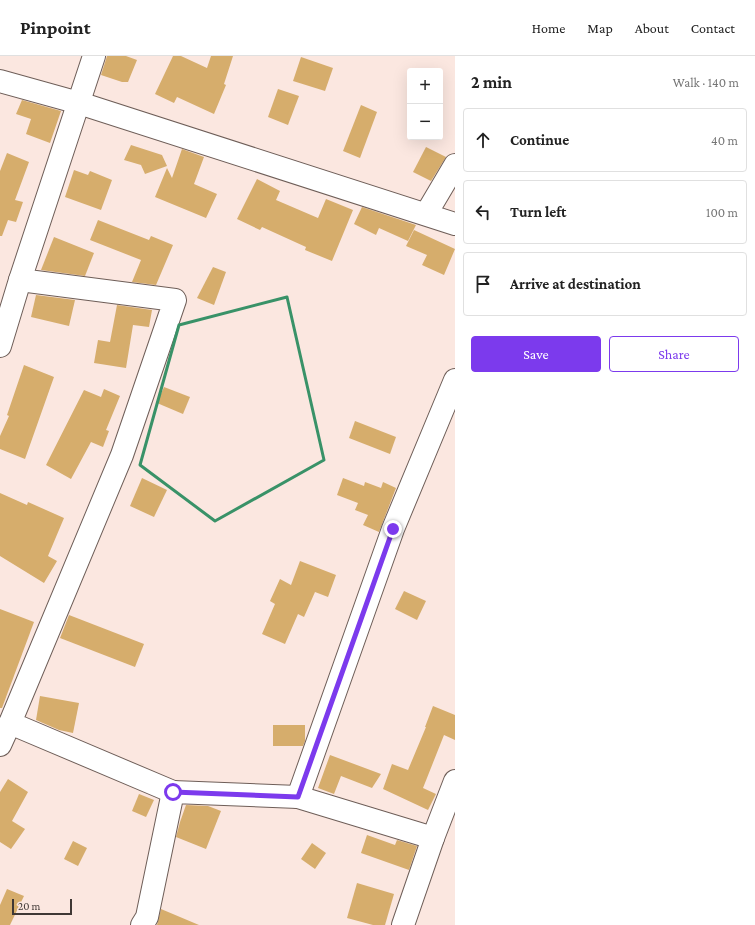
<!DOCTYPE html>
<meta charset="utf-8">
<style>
:root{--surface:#fff;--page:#f6f6f6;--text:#222;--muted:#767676;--line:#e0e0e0;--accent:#7c3aed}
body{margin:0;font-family:"Crimson Pro",serif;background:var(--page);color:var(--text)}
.controls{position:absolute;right:12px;top:12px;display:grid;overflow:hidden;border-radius:4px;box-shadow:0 4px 16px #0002}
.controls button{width:36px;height:36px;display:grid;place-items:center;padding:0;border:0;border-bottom:1px solid var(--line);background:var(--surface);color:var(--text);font:20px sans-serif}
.scale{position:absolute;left:12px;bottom:10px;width:60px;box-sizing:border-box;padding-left:4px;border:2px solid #3f3835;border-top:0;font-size:11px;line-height:14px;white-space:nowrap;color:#3f3835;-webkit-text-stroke:3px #fbe7e0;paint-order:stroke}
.stop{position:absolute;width:12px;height:12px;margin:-9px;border:3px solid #7c3aed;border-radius:50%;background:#fff}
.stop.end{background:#7c3aed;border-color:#fff;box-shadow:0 1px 4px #0008}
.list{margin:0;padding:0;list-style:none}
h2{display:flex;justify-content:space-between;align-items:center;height:52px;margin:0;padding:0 16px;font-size:17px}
h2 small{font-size:13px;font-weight:400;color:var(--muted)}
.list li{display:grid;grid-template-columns:26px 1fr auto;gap:12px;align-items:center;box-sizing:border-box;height:64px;margin:0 8px 8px;padding:0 8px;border:1px solid var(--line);border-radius:4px}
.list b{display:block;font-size:15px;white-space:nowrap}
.list em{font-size:13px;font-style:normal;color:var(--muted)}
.actions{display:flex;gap:8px;padding:12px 16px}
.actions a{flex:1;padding:9px 0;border:1px solid var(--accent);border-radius:4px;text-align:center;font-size:14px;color:var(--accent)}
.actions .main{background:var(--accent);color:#fff}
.icon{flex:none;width:22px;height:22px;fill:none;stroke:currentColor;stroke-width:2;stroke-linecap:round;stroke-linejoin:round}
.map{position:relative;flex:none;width:455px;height:869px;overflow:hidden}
header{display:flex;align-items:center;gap:24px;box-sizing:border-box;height:56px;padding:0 20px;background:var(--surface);border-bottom:1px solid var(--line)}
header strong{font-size:19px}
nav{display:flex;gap:22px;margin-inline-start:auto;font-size:14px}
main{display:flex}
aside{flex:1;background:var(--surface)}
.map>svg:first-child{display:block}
.building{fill:#d6ad6c}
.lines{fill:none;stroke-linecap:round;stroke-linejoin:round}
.minor-casing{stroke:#6e5e58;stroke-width:24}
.minor{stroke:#fff;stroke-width:22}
.route{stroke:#7c3aed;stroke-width:5}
.marked{fill:none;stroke:#399268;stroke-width:3;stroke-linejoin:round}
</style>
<header>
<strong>Pinpoint</strong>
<nav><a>Home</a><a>Map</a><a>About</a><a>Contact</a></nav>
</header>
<main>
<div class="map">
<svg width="455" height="869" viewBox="0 0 455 869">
<rect width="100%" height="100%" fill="#fbe7e0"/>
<g class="building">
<path d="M 107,0 L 126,0 L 137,4 L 128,26 L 122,26 L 101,19 Z"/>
<path d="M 173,0 L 181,0 L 207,12 L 211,0 L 233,0 L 224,28 L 226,29 L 214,58 L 177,41 L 174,47 L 155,38 Z"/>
<path d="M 301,1 L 333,12 L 325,35 L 293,25 Z"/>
<path d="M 278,33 L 299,40 L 288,69 L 268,61 Z"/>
<path d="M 22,44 L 61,55 L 50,87 L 26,78 L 31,63 L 16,58 Z"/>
<path d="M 361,49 L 377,56 L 360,102 L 343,95 Z"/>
<path d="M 131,89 L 162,99 L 167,110 L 145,118 L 141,109 L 124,104 Z"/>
<path d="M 426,91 L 446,101 L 431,125 L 413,116 Z"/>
<path d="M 182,93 L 204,101 L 194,128 L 217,138 L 206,162 L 155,141 L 167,112 L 172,122 Z"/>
<path d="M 7,97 L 29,106 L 15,144 L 23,146 L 16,166 L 8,164 L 2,180 L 0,180 L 0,115 Z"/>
<path d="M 74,114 L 88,119 L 90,115 L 112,124 L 101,154 L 65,141 Z"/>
<path d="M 257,123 L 280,135 L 276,144 L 318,162 L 326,143 L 353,154 L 332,205 L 305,194 L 306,191 L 262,171 L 260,174 L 237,163 Z"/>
<path d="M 362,151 L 416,169 L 408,185 L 379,172 L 376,179 L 354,168 Z"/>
<path d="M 98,164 L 149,184 L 151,180 L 173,189 L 156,229 L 132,226 L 141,204 L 90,184 Z"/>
<path d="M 414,174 L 455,193 L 444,219 L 422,209 L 427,199 L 406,190 Z"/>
<path d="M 54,181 L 94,197 L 85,220 L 41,214 Z"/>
<path d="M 213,211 L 226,216 L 214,249 L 197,242 Z"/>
<path d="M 36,239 L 75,244 L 69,270 L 31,261 Z"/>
<path d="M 117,249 L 152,254 L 149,271 L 133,269 L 126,312 L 94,307 L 98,284 L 110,286 Z"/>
<path d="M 24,309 L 54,321 L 25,403 L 0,393 L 0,380 L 9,360 L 7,359 Z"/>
<path d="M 164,331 L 190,341 L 183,358 L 157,347 Z"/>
<path d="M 104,333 L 120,340 L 106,374 L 109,375 L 103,391 L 91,386 L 71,423 L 46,409 L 84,334 L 101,341 Z"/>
<path d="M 355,365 L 396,381 L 390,398 L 349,382 Z"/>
<path d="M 142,422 L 167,434 L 154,461 L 130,450 Z"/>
<path d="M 343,422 L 364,430 L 365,426 L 381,432 L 383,426 L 396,432 L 379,476 L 363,469 L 368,459 L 355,454 L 358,447 L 337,439 Z"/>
<path d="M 0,437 L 27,449 L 28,446 L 64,462 L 48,500 L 57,505 L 44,527 L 0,500 Z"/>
<path d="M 300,505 L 336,519 L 328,541 L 315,536 L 304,561 L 298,558 L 285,588 L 262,578 L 275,548 L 270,545 L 280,523 L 291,529 Z"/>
<path d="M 404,535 L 426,545 L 417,564 L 395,553 Z"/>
<path d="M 0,553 L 34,566 L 2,652 L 0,652 Z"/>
<path d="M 69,559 L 144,588 L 135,611 L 60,582 Z"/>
<path d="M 40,640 L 79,647 L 73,677 L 59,674 L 36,664 Z"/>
<path d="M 433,650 L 455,659 L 455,684 L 444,679 L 423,732 L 436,738 L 428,754 L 383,733 L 392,708 L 408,714 L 426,671 L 425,671 Z"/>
<path d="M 273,669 L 305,669 L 305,685 L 303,690 L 273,690 Z"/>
<path d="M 330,699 L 381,718 L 372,732 L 341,720 L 334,738 L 318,732 Z"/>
<path d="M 8,723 L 28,736 L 12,765 L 25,773 L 11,793 L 0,786 L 0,736 Z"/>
<path d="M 139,738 L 154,744 L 146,761 L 132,755 Z"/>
<path d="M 186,749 L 208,750 L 221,755 L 206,793 L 176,781 L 180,766 Z"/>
<path d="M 367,779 L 395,789 L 397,784 L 417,790 L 409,814 L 361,797 Z"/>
<path d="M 73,785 L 87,792 L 78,810 L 64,803 Z"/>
<path d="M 312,787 L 326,797 L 315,813 L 301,803 Z"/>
<path d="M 357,827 L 394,838 L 385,869 L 373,869 L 347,862 Z"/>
<path d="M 7,833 L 24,840 L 10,869 L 0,869 L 0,849 Z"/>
<path d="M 161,853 L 199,869 L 157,869 Z"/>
</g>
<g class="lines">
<defs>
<g id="minor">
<path d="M 94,0 L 20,224 L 175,244 L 122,399 L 10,667 L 173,736"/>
<path d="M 0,25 L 79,47 L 455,168"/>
<path d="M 426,158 L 455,109"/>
<path d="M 0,290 L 20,224"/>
<path d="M 0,689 L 10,667"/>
<path d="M 433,782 L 298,741 L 393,473 L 455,324"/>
<path d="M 142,869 L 147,861 L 173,736 L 298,741"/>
<path d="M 403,869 L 433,782 L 455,725"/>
</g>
</defs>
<use href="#minor" class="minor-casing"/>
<use href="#minor" class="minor"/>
</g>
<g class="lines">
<path class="route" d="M 173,736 L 298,741 L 393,473"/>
</g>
<path class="marked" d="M 287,241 L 324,404 L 215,465 L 140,409 L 179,269 Z"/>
</svg>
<div class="controls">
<button>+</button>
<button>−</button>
</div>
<div class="scale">20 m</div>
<div class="stop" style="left:173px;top:736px"></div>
<div class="stop end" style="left:393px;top:473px"></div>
</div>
<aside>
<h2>2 min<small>Walk · 140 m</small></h2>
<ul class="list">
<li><svg class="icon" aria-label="ahead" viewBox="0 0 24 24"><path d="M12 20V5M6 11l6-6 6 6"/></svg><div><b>Continue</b></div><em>40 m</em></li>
<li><svg class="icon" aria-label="left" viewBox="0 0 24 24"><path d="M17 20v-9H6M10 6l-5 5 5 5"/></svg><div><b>Turn left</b></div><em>100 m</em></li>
<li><svg class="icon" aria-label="arrive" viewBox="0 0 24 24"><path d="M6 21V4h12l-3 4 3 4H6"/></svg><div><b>Arrive at destination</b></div></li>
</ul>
<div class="actions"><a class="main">Save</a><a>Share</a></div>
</aside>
</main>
